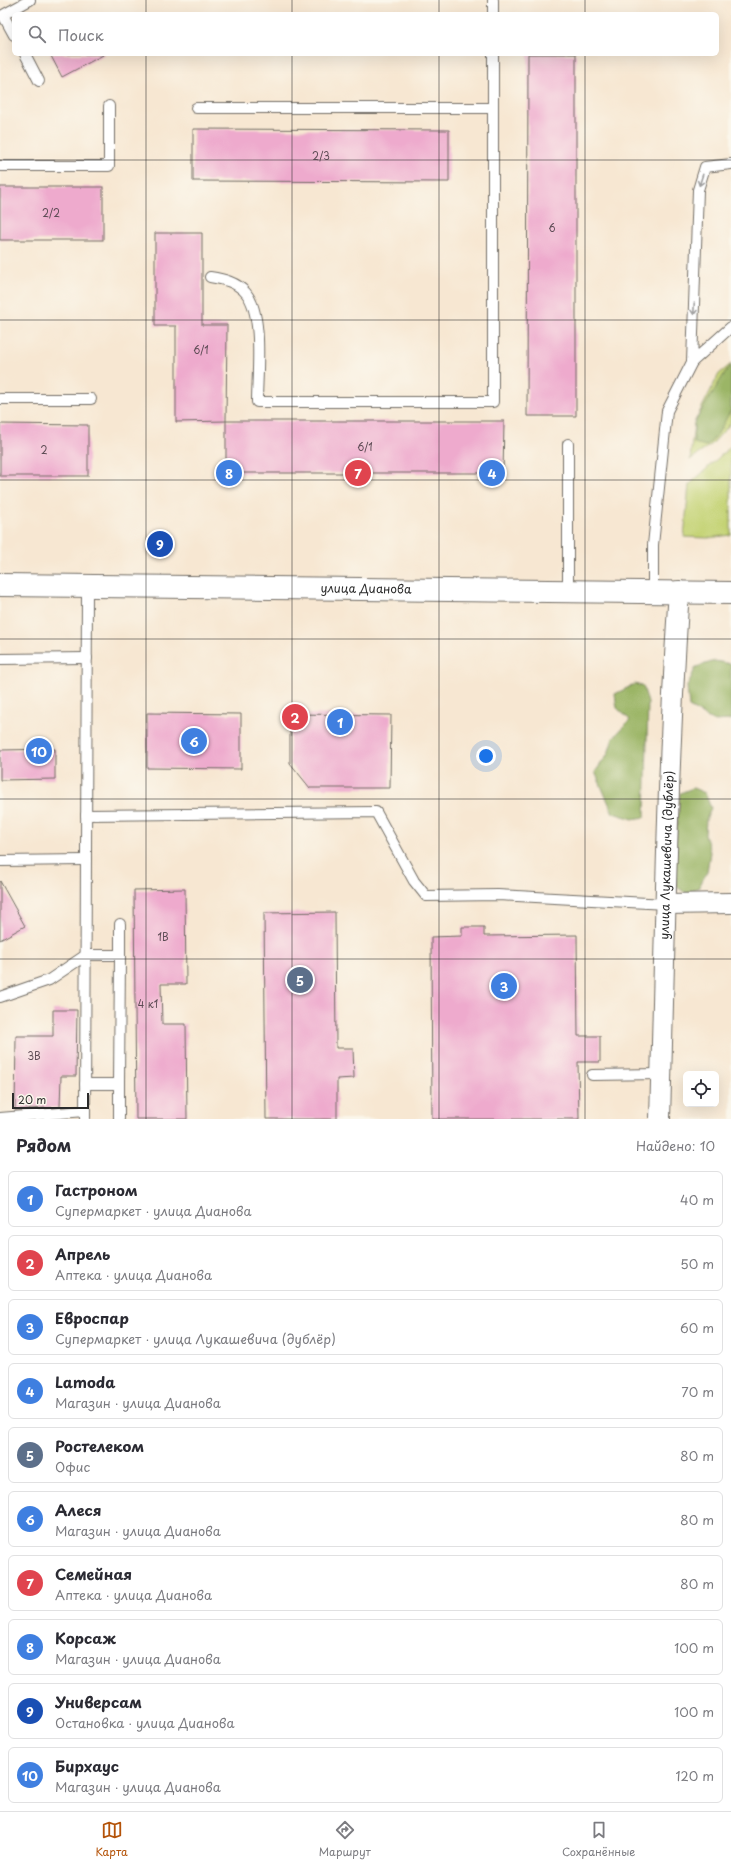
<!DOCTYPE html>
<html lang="ru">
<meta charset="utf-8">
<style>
:root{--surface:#fff;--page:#f2f2f3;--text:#2b2b33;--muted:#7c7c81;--line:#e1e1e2;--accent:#b45309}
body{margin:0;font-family:"Playpen Sans",sans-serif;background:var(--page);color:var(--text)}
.controls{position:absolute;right:12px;bottom:12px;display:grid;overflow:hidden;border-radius:6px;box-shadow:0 4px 16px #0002}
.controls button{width:36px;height:36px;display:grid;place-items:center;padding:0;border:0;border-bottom:1px solid var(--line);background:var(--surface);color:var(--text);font:20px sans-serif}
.scale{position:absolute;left:12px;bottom:10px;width:77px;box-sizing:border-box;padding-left:4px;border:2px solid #2b2b2b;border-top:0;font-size:11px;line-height:14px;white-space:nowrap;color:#2b2b2b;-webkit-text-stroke:3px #fbf7ec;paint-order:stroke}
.you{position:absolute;left:486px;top:756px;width:14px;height:14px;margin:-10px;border:3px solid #fff;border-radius:50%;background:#1a73e8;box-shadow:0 0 0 6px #1a73e833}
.badge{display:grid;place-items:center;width:26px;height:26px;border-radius:50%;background:var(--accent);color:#fff;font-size:13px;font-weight:700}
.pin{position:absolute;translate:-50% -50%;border:2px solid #fff;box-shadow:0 1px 4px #0006}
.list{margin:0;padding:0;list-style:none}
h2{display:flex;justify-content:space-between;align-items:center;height:52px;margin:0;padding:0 16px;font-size:17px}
h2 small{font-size:13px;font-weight:400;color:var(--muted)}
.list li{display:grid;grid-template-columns:26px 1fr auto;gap:12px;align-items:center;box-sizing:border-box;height:56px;margin:0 8px 8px;padding:0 8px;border:1px solid var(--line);border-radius:6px}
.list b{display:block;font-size:15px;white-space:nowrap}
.list p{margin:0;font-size:13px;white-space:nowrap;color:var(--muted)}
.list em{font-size:13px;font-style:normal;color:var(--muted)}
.icon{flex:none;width:22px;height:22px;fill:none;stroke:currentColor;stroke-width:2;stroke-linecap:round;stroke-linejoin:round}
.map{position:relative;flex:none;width:731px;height:1119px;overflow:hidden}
.search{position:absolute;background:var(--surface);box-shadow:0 4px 16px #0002;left:12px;right:12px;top:12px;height:44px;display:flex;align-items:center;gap:10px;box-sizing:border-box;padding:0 14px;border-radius:6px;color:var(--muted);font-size:15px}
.sheet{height:692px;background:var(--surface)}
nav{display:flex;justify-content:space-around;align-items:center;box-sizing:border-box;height:56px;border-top:1px solid var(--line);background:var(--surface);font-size:11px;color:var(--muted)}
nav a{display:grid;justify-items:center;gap:2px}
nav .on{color:var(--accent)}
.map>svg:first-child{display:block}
.green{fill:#c4d375;stroke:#787f50}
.forest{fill:#9bb566;stroke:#637048}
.building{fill:#eeaacd}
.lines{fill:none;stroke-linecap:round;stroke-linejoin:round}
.lane-casing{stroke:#726d65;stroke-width:12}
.street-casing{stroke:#726d65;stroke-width:22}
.secondary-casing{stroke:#726d65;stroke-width:24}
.lane{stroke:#fff;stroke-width:10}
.street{stroke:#fff;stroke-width:20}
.secondary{stroke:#fff;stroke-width:22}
.oneway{stroke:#a0a0a0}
.grid{fill:none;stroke:#2b2b2b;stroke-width:1;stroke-opacity:0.55}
.labels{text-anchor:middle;stroke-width:3;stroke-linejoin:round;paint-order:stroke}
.number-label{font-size:10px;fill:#5c4b54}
.street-label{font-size:12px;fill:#2b2b2b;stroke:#fbf7ec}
</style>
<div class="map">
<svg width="731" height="1119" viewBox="0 0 731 1119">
<rect width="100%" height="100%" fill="#fbf7ec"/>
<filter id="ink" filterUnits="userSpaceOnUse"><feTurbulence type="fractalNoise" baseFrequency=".025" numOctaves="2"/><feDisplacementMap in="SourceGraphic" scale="8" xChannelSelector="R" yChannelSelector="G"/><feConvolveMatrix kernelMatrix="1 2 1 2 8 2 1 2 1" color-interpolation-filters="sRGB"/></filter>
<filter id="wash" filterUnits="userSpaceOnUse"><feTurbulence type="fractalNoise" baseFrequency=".012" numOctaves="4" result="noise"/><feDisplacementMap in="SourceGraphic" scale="16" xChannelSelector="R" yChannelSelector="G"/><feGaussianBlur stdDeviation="0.9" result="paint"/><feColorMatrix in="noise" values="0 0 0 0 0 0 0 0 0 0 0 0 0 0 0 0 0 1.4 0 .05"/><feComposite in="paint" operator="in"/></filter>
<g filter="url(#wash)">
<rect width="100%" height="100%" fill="#f7e7d2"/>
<g class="green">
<path d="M 731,364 L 731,423 L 711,445 L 690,460 L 694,423 L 719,374 Z"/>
<path d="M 731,446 L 731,535 L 708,538 L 684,537 L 689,485 Z"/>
</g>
<g class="forest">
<path d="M 731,366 L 731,410 L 717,435 L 707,446 L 694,443 L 694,423 L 728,368 Z"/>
<path d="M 715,661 L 731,664 L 731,720 L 714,721 L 689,707 L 687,686 L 696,667 Z"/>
<path d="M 635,684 L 643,686 L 648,703 L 645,817 L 633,819 L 613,813 L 595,772 L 608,754 L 613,738 L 630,720 L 617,708 L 615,694 Z"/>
<path d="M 693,788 L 705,793 L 711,808 L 706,820 L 705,834 L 710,852 L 707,872 L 699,887 L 687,894 L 677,887 L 673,868 L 680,793 Z"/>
</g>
<g id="blocks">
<g class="building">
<path d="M 50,54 L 105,54 L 62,77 Z"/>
<path d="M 528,54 L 576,54 L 576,416 L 527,416 Z"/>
<path d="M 193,129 L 449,130 L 449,182 L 193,181 Z"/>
<rect x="0" y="187" width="103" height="53"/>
<path d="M 155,233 L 202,233 L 202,325 L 227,325 L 226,421 L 176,422 L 176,326 L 155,326 Z"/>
<path d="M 226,421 L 504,421 L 503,473 L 226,473 Z"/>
<path d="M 0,424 L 88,425 L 88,476 L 0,476 Z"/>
<path d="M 147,713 L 241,714 L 241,769 L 147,768 Z"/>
<path d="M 290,714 L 391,715 L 390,788 L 310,788 L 290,763 Z"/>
<path d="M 55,749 L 55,779 L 0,780 L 0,750 Z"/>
<path d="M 0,881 L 25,926 L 0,940 Z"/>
<path d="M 185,889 L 186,984 L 161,984 L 162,1024 L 186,1024 L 187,1119 L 136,1119 L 134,890 Z"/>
<path d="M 335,912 L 336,1048 L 353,1048 L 354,1078 L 337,1079 L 337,1119 L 266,1119 L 264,913 Z"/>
<path d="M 462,927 L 484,927 L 484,936 L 577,935 L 578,1036 L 600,1036 L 600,1062 L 578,1062 L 579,1119 L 432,1119 L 431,937 L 462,936 Z"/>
<path d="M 53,1010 L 77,1010 L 76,1076 L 61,1076 L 60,1107 L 15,1110 L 16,1036 L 53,1036 Z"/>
</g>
</g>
</g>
<g filter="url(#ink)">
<use href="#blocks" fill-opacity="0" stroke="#726d65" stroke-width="1"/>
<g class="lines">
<defs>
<g id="lane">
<path d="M 493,14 L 493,0"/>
<path d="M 14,35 L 3,15 L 30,0"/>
<path d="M 25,54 L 39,81"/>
<path d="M 196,108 L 493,108"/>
<path d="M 0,166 L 109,166 L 109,106"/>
<path d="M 210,277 C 223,279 237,282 246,293 C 264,315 257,374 257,402 L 493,402 L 493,54"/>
<path d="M 692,362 L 698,190 L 705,167 L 731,164"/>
<path d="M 0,399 L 91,399"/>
<path d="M 568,590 L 568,444"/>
<path d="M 653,591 L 653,545 L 667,411 L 692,362 L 731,327"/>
<path d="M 0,659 L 87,658"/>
<path d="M 86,815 L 376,812 L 414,881 L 426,896 L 498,895 L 666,904"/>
<path d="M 0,861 L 86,860"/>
<path d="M 120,955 L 120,924"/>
<path d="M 0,997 L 49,980 L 86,955 L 120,955 L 119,1084 L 85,1084"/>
<path d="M 592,1075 L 661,1074"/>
<path d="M 0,1118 L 85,1111"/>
<path d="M 85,1119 L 87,586"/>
<path d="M 119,1119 L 119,1084"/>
</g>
<g id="street">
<path d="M 666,904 L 731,903"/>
<path id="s1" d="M 660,1119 C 665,943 667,767 679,591"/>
</g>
<g id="secondary">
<path id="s2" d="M 0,585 L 731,593"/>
</g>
</defs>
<use href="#lane" class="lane-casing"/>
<use href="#street" class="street-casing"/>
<use href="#secondary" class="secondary-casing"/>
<use href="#lane" class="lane"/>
<use href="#street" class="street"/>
<use href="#secondary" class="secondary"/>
</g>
<defs><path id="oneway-shaft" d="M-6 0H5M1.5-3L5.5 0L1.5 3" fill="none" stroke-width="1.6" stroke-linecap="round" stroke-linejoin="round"/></defs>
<g class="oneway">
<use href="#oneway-shaft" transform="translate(701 180) rotate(108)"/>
<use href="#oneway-shaft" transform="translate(694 309) rotate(92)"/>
</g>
</g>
<path class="grid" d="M 146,0 L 146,14M 292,0 L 292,14M 439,0 L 439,14M 585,0 L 585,14M 146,54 L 146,1119M 292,54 L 292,1119M 439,54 L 439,1119M 585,54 L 585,1119M 0,160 L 731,160M 0,320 L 731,320M 0,480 L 731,480M 0,639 L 731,639M 0,799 L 731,799M 0,959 L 731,959"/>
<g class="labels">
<g class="number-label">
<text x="321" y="160">2/3</text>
<text x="51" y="217">2/2</text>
<text x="552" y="232">6</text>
<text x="201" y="354">6/1</text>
<text x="365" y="451">6/1</text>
<text x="44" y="454">2</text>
<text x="163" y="941">1В</text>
<text x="148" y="1008">4 к1</text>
<text x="34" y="1060">3В</text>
</g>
<g class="street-label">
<text dy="4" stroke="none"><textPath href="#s2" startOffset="366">улица Дианова</textPath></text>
<text dy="4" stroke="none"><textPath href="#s1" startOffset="264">улица Лукашевича (дублёр)</textPath></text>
</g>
</g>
</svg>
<div class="controls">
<button><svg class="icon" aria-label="locate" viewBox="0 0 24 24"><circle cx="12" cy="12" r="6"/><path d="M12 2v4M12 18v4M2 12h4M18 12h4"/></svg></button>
</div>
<div class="scale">20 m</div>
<div class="you"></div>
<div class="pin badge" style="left:340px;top:722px;background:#3f7fe0">1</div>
<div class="pin badge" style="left:295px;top:717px;background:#e0444e">2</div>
<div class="pin badge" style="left:504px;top:986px;background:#3f7fe0">3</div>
<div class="pin badge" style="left:492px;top:473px;background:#3f7fe0">4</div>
<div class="pin badge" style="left:300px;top:980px;background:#5c6f8a">5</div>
<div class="pin badge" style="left:194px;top:741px;background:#3f7fe0">6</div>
<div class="pin badge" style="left:358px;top:473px;background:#e0444e">7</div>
<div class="pin badge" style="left:229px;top:473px;background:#3f7fe0">8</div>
<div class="pin badge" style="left:160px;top:544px;background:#1a4fb4">9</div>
<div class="pin badge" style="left:39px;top:751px;background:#3f7fe0">10</div>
<div class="search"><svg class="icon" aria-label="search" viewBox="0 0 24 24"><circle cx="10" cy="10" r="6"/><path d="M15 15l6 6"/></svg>Поиск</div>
</div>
<section class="sheet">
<h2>Рядом<small>Найдено: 10</small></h2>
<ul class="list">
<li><span class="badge" style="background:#3f7fe0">1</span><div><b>Гастроном</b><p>Супермаркет · улица Дианова</p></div><em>40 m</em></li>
<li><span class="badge" style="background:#e0444e">2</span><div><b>Апрель</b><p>Аптека · улица Дианова</p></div><em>50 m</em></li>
<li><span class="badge" style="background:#3f7fe0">3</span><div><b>Евроспар</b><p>Супермаркет · улица Лукашевича (дублёр)</p></div><em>60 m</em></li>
<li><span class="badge" style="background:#3f7fe0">4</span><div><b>Lamoda</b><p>Магазин · улица Дианова</p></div><em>70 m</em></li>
<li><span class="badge" style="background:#5c6f8a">5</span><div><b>Ростелеком</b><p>Офис</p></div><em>80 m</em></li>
<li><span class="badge" style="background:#3f7fe0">6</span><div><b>Алеся</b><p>Магазин · улица Дианова</p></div><em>80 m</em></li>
<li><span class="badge" style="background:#e0444e">7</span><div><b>Семейная</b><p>Аптека · улица Дианова</p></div><em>80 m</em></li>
<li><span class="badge" style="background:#3f7fe0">8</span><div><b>Корсаж</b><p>Магазин · улица Дианова</p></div><em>100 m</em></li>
<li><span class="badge" style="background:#1a4fb4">9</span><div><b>Универсам</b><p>Остановка · улица Дианова</p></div><em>100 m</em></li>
<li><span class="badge" style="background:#3f7fe0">10</span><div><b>Бирхаус</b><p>Магазин · улица Дианова</p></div><em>120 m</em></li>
</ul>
</section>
<nav>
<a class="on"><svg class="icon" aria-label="map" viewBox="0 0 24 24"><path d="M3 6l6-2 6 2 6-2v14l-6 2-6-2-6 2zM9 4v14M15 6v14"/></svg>Карта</a>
<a><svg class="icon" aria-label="directions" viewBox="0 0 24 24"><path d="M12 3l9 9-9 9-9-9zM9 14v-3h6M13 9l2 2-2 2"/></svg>Маршрут</a>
<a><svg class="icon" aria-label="saved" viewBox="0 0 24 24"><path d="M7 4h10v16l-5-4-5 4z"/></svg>Сохранённые</a>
</nav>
